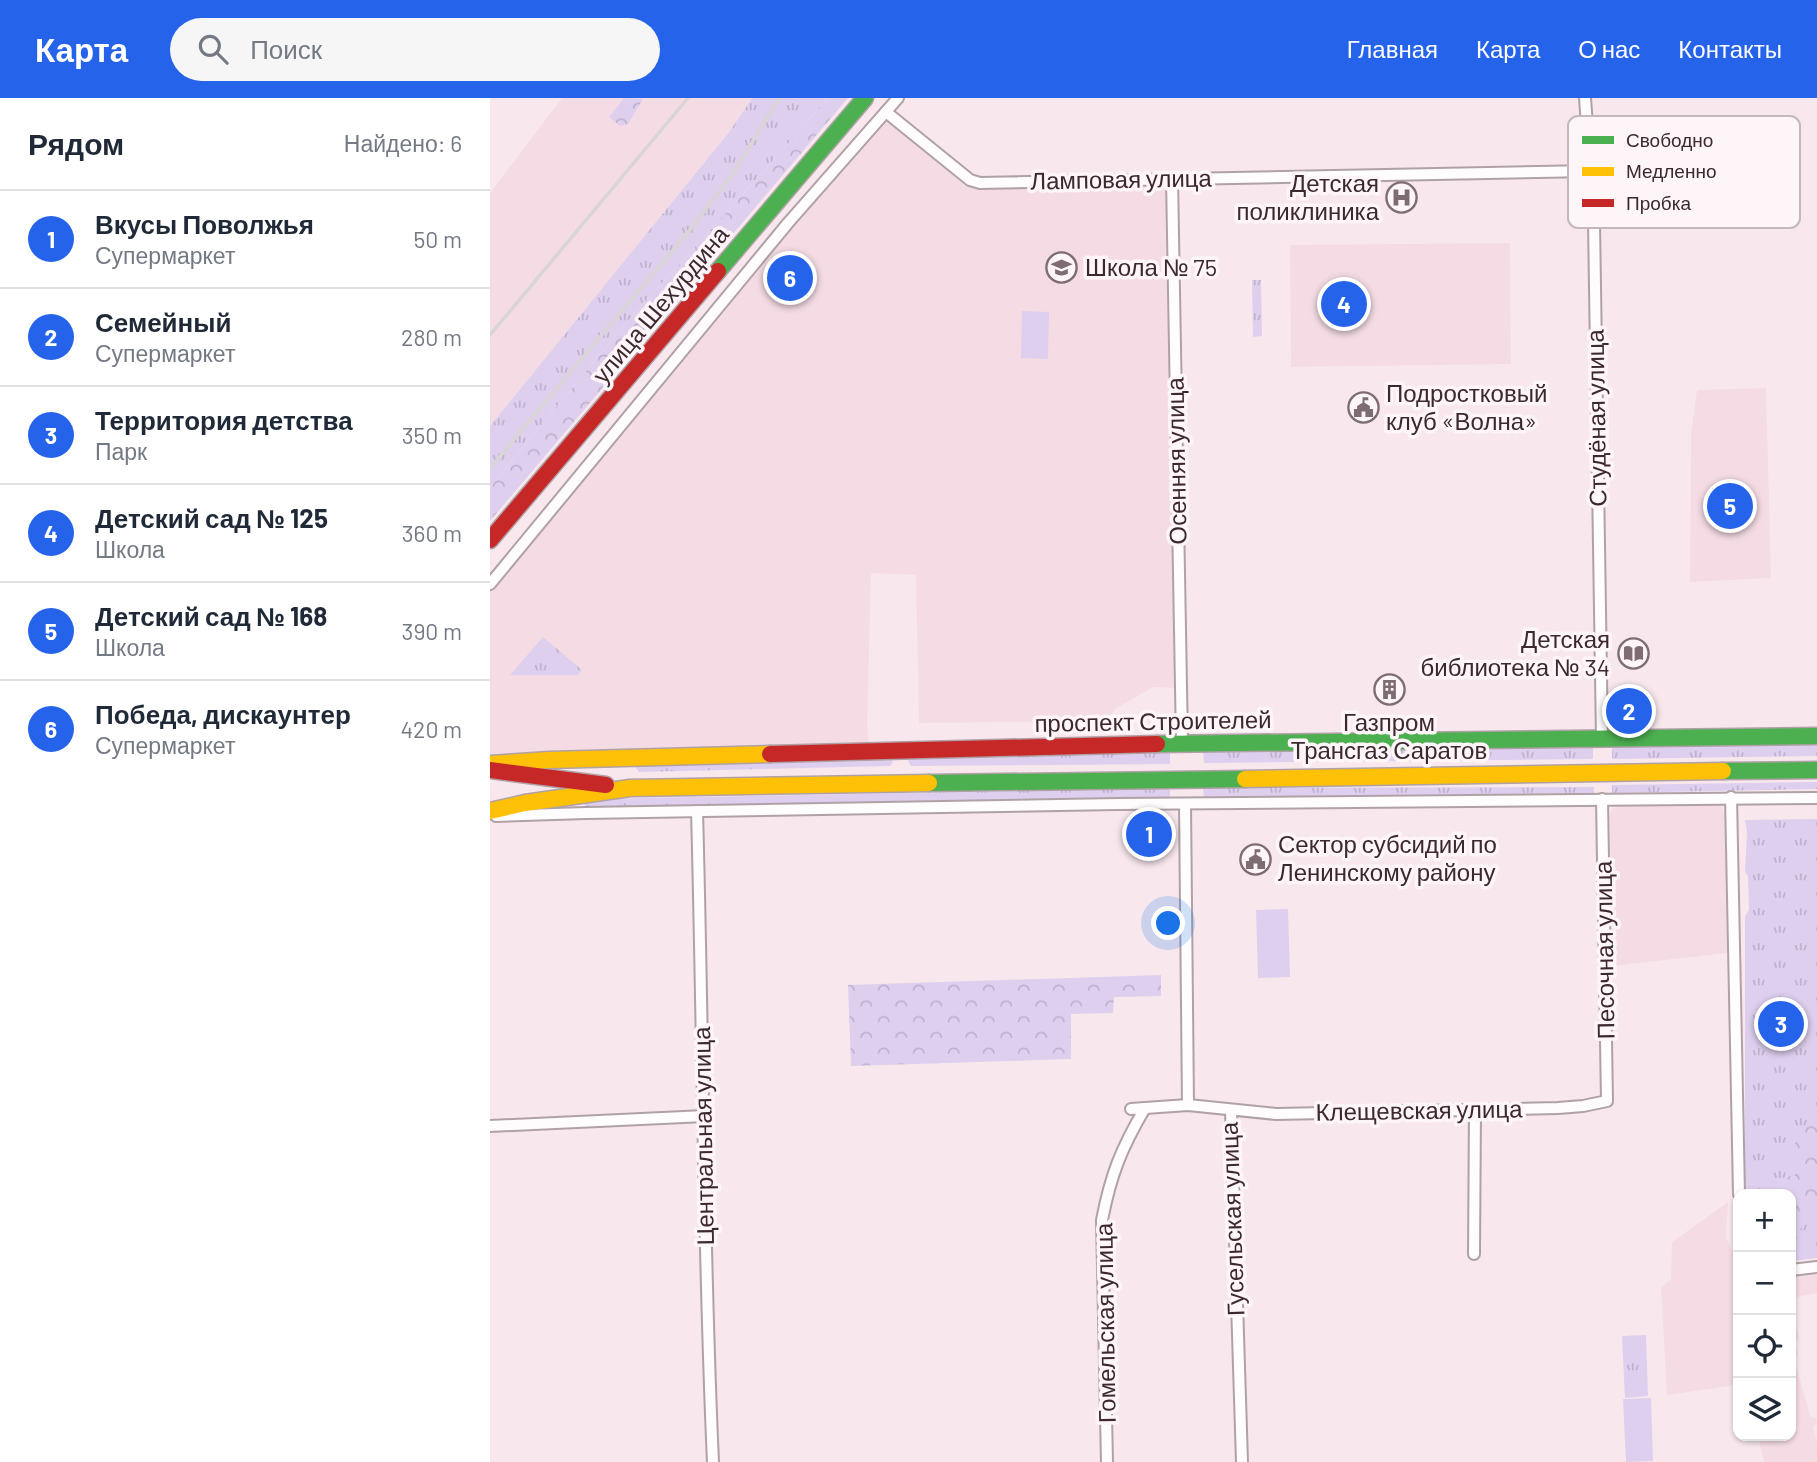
<!DOCTYPE html>
<html lang="ru">
<meta charset="utf-8">
<style>
:root{--surface:#fff;--page:#f6f6f7;--text:#1f2937;--muted:#747a83;--line:#e0e1e3;--accent:#2563eb}
body{margin:0;font-family:Barlow,sans-serif;background:var(--page);color:var(--text)}
.controls{position:absolute;right:21px;bottom:21px;display:grid;overflow:hidden;border-radius:14px;box-shadow:0 2px 5px #0004}
.controls button{width:63px;height:63px;display:grid;place-items:center;padding:0;border:0;border-bottom:2px solid var(--line);background:var(--surface);color:var(--text);font:35px sans-serif}
.you{position:absolute;left:679px;top:826px;width:24px;height:24px;margin:-18px;border:5px solid #fff;border-radius:50%;background:#1a73e8;box-shadow:0 0 0 10px #1a73e833}
.badge{display:grid;place-items:center;width:46px;height:46px;border-radius:50%;background:var(--accent);color:#fff;font-size:23px;font-weight:700}
.pin{position:absolute;translate:-50% -50%;border:4px solid #fff;box-shadow:0 2px 7px #0006}
.list{margin:0;padding:0;list-style:none}
h2{display:flex;justify-content:space-between;align-items:center;height:91px;margin:0;padding:0 28px;font-size:30px}
h2 small{font-size:23px;font-weight:400;color:var(--muted)}
.list li{display:grid;grid-template-columns:46px 1fr auto;gap:21px;align-items:center;box-sizing:border-box;height:98px;padding:0 28px;border-top:2px solid var(--line)}
.list b{display:block;font-size:26px;white-space:nowrap}
.list p{margin:0;font-size:23px;white-space:nowrap;color:var(--muted)}
.list em{font-size:23px;font-style:normal;color:var(--muted)}
.icon{flex:none;width:38px;height:38px;fill:none;stroke:currentColor;stroke-width:2;stroke-linecap:round;stroke-linejoin:round}
.map{position:relative;flex:none;width:1327px;height:1364px;overflow:hidden}
header{display:flex;align-items:center;gap:42px;box-sizing:border-box;height:98px;padding:0 35px;background:var(--accent);color:#fff}
header strong{font-size:33px}
nav{display:flex;gap:38px;margin-inline-start:auto;font-size:24px}
.search{width:490px;height:63px;background:var(--page);display:flex;align-items:center;gap:18px;box-sizing:border-box;padding:0 24px;border-radius:38px;color:var(--muted);font-size:26px}
main{display:flex}
aside{flex:1;background:var(--surface)}
.map>svg:first-child{display:block}
.built{fill:#f5dce4}
.grass{fill:url(#grass-tufts)}
.forest{fill:url(#forest-crowns)}
.garden{fill:#decfef}
.lines{fill:none;stroke-linecap:round;stroke-linejoin:round}
.street-casing{stroke:#b0a1a6;stroke-width:14}
.fast-casing{stroke:#b0a1a6;stroke-width:19}
.slow-casing{stroke:#b0a1a6;stroke-width:19}
.jam-casing{stroke:#b0a1a6;stroke-width:19}
.street{stroke:#fefcfc;stroke-width:10}
.fast{stroke:#4caf50;stroke-width:16}
.slow{stroke:#ffc107;stroke-width:16}
.jam{stroke:#c62828;stroke-width:16}
.rail{stroke:#d9d4d5;stroke-width:3.5}
.labels{text-anchor:middle;stroke-width:7;stroke-linejoin:round;paint-order:stroke}
.street-label{font-size:24px;fill:#3b292f;stroke:#fef5f8}
.poi-label{font-size:24px;fill:#3b292f;stroke:#fef5f8;text-anchor:start}
.key{fill:#fef5f8;stroke:#c4b8bc;stroke-width:2}
.key-label{font-size:19px;fill:#3b292f}
</style>
<header>
<strong>Карта</strong>
<div class="search"><svg class="icon" aria-label="search" viewBox="0 0 24 24"><circle cx="10" cy="10" r="6"/><path d="M15 15l6 6"/></svg>Поиск</div>
<nav><a>Главная</a><a>Карта</a><a>О нас</a><a>Контакты</a></nav>
</header>
<main>
<aside>
<h2>Рядом<small>Найдено: 6</small></h2>
<ul class="list">
<li><span class="badge">1</span><div><b>Вкусы Поволжья</b><p>Супермаркет</p></div><em>50 m</em></li>
<li><span class="badge">2</span><div><b>Семейный</b><p>Супермаркет</p></div><em>280 m</em></li>
<li><span class="badge">3</span><div><b>Территория детства</b><p>Парк</p></div><em>350 m</em></li>
<li><span class="badge">4</span><div><b>Детский сад № 125</b><p>Школа</p></div><em>360 m</em></li>
<li><span class="badge">5</span><div><b>Детский сад № 168</b><p>Школа</p></div><em>390 m</em></li>
<li><span class="badge">6</span><div><b>Победа, дискаунтер</b><p>Супермаркет</p></div><em>420 m</em></li>
</ul>
</aside>
<div class="map">
<svg width="1327" height="1364" viewBox="0 0 1327 1364">
<defs>
<pattern id="grass-tufts" width="24" height="20" patternUnits="userSpaceOnUse" patternTransform="scale(1.75)"><rect width="24" height="20" fill="#decfef"/><path d="M3 7l-1-3M5 7V3M7 7l1-3M15 17l-1-3M17 17v-4M19 17l1-3" fill="none" stroke="#bfb2cd"/></pattern>
<pattern id="forest-crowns" width="20" height="18" patternUnits="userSpaceOnUse" patternTransform="scale(1.75)"><rect width="20" height="18" fill="#decfef"/><path d="M2 6a3 3 0 1 1 6 0M12 15a3 3 0 1 1 6 0" fill="none" stroke="#bfb2cd"/></pattern>
</defs>
<rect width="100%" height="100%" fill="#f8e8ed"/>
<g class="built">
<path d="M 72,0 L 262,0 L 240,33 L 0,328 L 0,95 Z"/>
<path d="M 394,22 L 405,27 L 475,88 L 665,85 L 672,88 L 678,95 L 684,590 L 663,589 L 625,611 L 616,623 L 429,625 L 426,477 L 381,475 L 377,628 L 379,646 L 0,656 L 0,493 L 386,26 Z"/>
<path d="M 1020,145 L 1021,266 L 801,269 L 800,147 Z"/>
<path d="M 1276,290 L 1281,480 L 1200,484 L 1201,336 L 1207,292 Z"/>
<path d="M 1129,708 L 1231,708 L 1238,724 L 1239,850 L 1237,855 L 1122,868 L 1120,716 L 1122,711 Z"/>
<path d="M 1238,1104 L 1236,1139 L 1248,1166 L 1248,1287 L 1177,1297 L 1171,1190 L 1181,1181 L 1182,1144 Z"/>
<path d="M 1327,1177 L 1327,1195 L 1301,1200 L 1309,1241 L 1304,1244 L 1308,1256 L 1303,1258 L 1321,1320 L 1325,1319 L 1327,1325 L 1323,1329 L 1327,1344 L 1327,1364 L 1274,1364 L 1268,1338 L 1301,1338 L 1301,1179 Z"/>
</g>
<g class="grass">
<path d="M 262,0 L 337,0 L 309,34 L 137,224 L 0,389 L 0,328 L 240,33 Z"/>
<path d="M 762,182 L 771,182 L 772,238 L 763,239 Z"/>
<path d="M 53,539 L 92,572 L 88,577 L 20,577 Z"/>
<path d="M 1327,643 L 1327,658 L 1122,661 L 1122,648 Z"/>
<path d="M 1103,648 L 1103,661 L 714,665 L 713,652 Z"/>
<path d="M 680,652 L 680,666 L 421,668 L 418,663 L 421,659 Z"/>
<path d="M 400,659 L 403,664 L 400,668 L 149,674 L 146,670 L 146,667 Z"/>
<path d="M 1327,684 L 1327,691 L 1122,695 L 1122,687 Z"/>
<path d="M 1104,689 L 1104,695 L 714,699 L 713,690 Z"/>
<path d="M 680,690 L 680,699 L 96,709 L 93,705 L 96,702 L 149,700 Z"/>
<path d="M 1327,721 L 1327,1160 L 1301,1163 L 1301,1096 L 1255,1096 L 1255,818 L 1259,812 L 1258,778 L 1255,774 L 1257,734 L 1255,722 Z"/>
<path d="M 1156,1237 L 1158,1298 L 1135,1300 L 1132,1238 Z"/>
</g>
<g class="forest">
<path d="M 134,0 L 153,1 L 138,26 L 130,28 L 119,19 Z"/>
<path d="M 337,0 L 358,0 L 0,423 L 0,389 L 137,224 L 309,34 Z"/>
<path d="M 671,877 L 671,898 L 624,899 L 623,915 L 581,916 L 581,961 L 361,968 L 358,887 Z"/>
<path d="M 1327,1016 L 1327,1118 L 1315,1120 L 1305,1144 L 1312,1162 L 1301,1162 L 1301,1096 L 1282,1096 L 1289,1081 L 1305,1077 L 1305,1045 Z"/>
</g>
<g class="garden">
<path d="M 532,213 L 559,214 L 558,261 L 531,260 Z"/>
<path d="M 798,811 L 800,879 L 768,880 L 766,812 Z"/>
<path d="M 1161,1300 L 1163,1363 L 1136,1364 L 1133,1301 Z"/>
</g>
<g class="lines">
<defs>
<g id="street">
<path d="M 1095,0 L 1104,124 L 1112,641"/>
<path d="M 396,14 L 480,82 L 490,85 L 1101,73"/>
<path d="M 682,80 L 692,645"/>
<path d="M 0,486 L 298,125 L 408,0"/>
<path d="M 1241,699 L 1249,1096"/>
<path d="M 695,706 L 698,1007"/>
<path d="M 207,713 C 213,930 213,1147 223,1364"/>
<path d="M 6,718 L 96,715 L 628,706 L 1327,700"/>
<path d="M 641,1011 L 698,1007 L 786,1016 L 1068,1010 L 1093,1008 L 1117,1003 L 1112,701"/>
<path d="M 741,1013 L 752,1364"/>
<path d="M 0,1028 L 215,1018"/>
<path d="M 984,1156 L 985,1012"/>
<path d="M 1301,1172 L 1327,1169"/>
<path d="M 617,1364 L 612,1122 C 621,1076 631,1051 655,1010"/>
</g>
<g id="fast">
<path d="M 228,173 L 375,0"/>
<path d="M 667,646 L 1327,638"/>
<path d="M 1233,673 L 1327,672"/>
<path d="M 439,685 L 755,681"/>
</g>
<g id="slow">
<path d="M 0,666 L 59,662 L 280,656"/>
<path d="M 755,681 L 1233,673"/>
<path d="M 0,713 L 35,705 L 140,690 L 439,685"/>
</g>
<g id="jam">
<path d="M 0,442 L 228,173"/>
<path d="M 280,656 L 667,646"/>
<path d="M 0,672 L 116,687"/>
</g>
</defs>
<use href="#street" class="street-casing"/>
<use href="#fast" class="fast-casing"/>
<use href="#slow" class="slow-casing"/>
<use href="#jam" class="jam-casing"/>
<use href="#street" class="street"/>
<use href="#fast" class="fast"/>
<use href="#slow" class="slow"/>
<use href="#jam" class="jam"/>
<g class="rail">
<path d="M 0,237 L 198,0"/>
<path d="M 0,370 L 200,132 L 245,73 L 289,0"/>
</g>
</g>
<defs>
<symbol id="hospital-ring" viewBox="-11 -11 22 22"><circle r="9.5" fill="#fef5f8" stroke="#7d6c72" stroke-width="1.5"/><path d="M-5-5h3v3.5h4V-5h3V5h-3V1.5h-4V5h-3Z" fill="#7d6c72"/></symbol>
<symbol id="school-ring" viewBox="-11 -11 22 22"><circle r="9.5" fill="#fef5f8" stroke="#7d6c72" stroke-width="1.5"/><path d="M0-5L7-2L0 1L-7-2ZM-4 1L0 2.5L4 1V4Q0 6-4 4Z" fill="#7d6c72"/></symbol>
<symbol id="civic-ring" viewBox="-11 -11 22 22"><circle r="9.5" fill="#fef5f8" stroke="#7d6c72" stroke-width="1.5"/><path d="M-.6-6.5H3V-4.5H.6V-3L4-1V1h2V6H-6V1h2V-1L-.6-3ZM-1.2 2.5V6h2.4V2.5Z" fill="#7d6c72"/></symbol>
<symbol id="library-ring" viewBox="-11 -11 22 22"><circle r="9.5" fill="#fef5f8" stroke="#7d6c72" stroke-width="1.5"/><path d="M-6-4Q-3-5.5-.7-3.5V5Q-3 3-6 4ZM6-4Q3-5.5 .7-3.5V5Q3 3 6 4Z" fill="#7d6c72"/></symbol>
<symbol id="building-ring" viewBox="-11 -11 22 22"><circle r="9.5" fill="#fef5f8" stroke="#7d6c72" stroke-width="1.5"/><path d="M-4-6H4V6H1V3H-1V6H-4ZM-2.5-4.3h1.7v1.8h-1.7ZM.8-4.3h1.7v1.8H.8ZM-2.5-1h1.7V.8h-1.7ZM.8-1h1.7V.8H.8Z" fill="#7d6c72"/></symbol>
</defs>
<g fill-rule="evenodd">
<use href="#hospital-ring" x="894" y="82" width="35" height="35"/>
<use href="#school-ring" x="554" y="152" width="35" height="35"/>
<use href="#civic-ring" x="856" y="292" width="35" height="35"/>
<use href="#library-ring" x="1126" y="538" width="35" height="35"/>
<use href="#building-ring" x="882" y="574" width="35" height="35"/>
<use href="#civic-ring" x="748" y="744" width="35" height="35"/>
</g>
<g class="labels">
<g class="street-label">
<text transform="translate(631 82) rotate(-1)" y="8">Ламповая улица</text>
<text transform="translate(171 207) rotate(-50)" y="8">улица Шехурдина</text>
<text transform="translate(1107 320) rotate(-91)" y="8">Студёная улица</text>
<text transform="translate(687 363) rotate(-91)" y="8">Осенняя улица</text>
<text transform="translate(663 624) rotate(-1)" y="8">проспект Строителей</text>
<text transform="translate(1115 852) rotate(-91)" y="8">Песочная улица</text>
<text transform="translate(929 1013) rotate(-1)" y="8">Клещевская улица</text>
<text transform="translate(214 1038) rotate(-91)" y="8">Центральная улица</text>
<text transform="translate(743 1121) rotate(-92)" y="8">Гусельская улица</text>
<text transform="translate(616 1225) rotate(-91)" y="8">Гомельская улица</text>
</g>
<g class="poi-label">
<text x="889" y="94" text-anchor="end">Детская<tspan x="889" dy="28">поликлиника</tspan></text>
<text x="595" y="178">Школа № 75</text>
<text x="896" y="304">Подростковый<tspan x="896" dy="28">клуб «Волна»</tspan></text>
<text x="1120" y="550" text-anchor="end">Детская<tspan x="1120" dy="28">библиотека № 34</tspan></text>
<text x="899" y="633" text-anchor="middle">Газпром<tspan x="899" dy="28">Трансгаз Саратов</tspan></text>
<text x="788" y="755">Сектор субсидий по<tspan x="788" dy="28">Ленинскому району</tspan></text>
</g>
</g>
<rect x="1078" y="18" width="232" height="112" rx="10" class="key"/>
<rect x="1092" y="38" width="32" height="8" fill="#4caf50"/>
<rect x="1092" y="69" width="32" height="9" fill="#ffc107"/>
<rect x="1092" y="101" width="32" height="8" fill="#c62828"/>
<g class="key-label">
<text x="1136" y="49">Свободно</text>
<text x="1136" y="80">Медленно</text>
<text x="1136" y="112">Пробка</text>
</g>
</svg>
<div class="controls">
<button>+</button>
<button>−</button>
<button><svg class="icon" aria-label="locate" viewBox="0 0 24 24"><circle cx="12" cy="12" r="6"/><path d="M12 2v4M12 18v4M2 12h4M18 12h4"/></svg></button>
<button><svg class="icon" aria-label="layers" viewBox="0 0 24 24"><path d="M12 4l9 5-9 5-9-5zM3 14l9 5 9-5"/></svg></button>
</div>
<div class="you"></div>
<div class="pin badge" style="left:659px;top:736px">1</div>
<div class="pin badge" style="left:1139px;top:613px">2</div>
<div class="pin badge" style="left:1291px;top:926px">3</div>
<div class="pin badge" style="left:854px;top:206px">4</div>
<div class="pin badge" style="left:1240px;top:408px">5</div>
<div class="pin badge" style="left:300px;top:180px">6</div>
</div>
</main>
